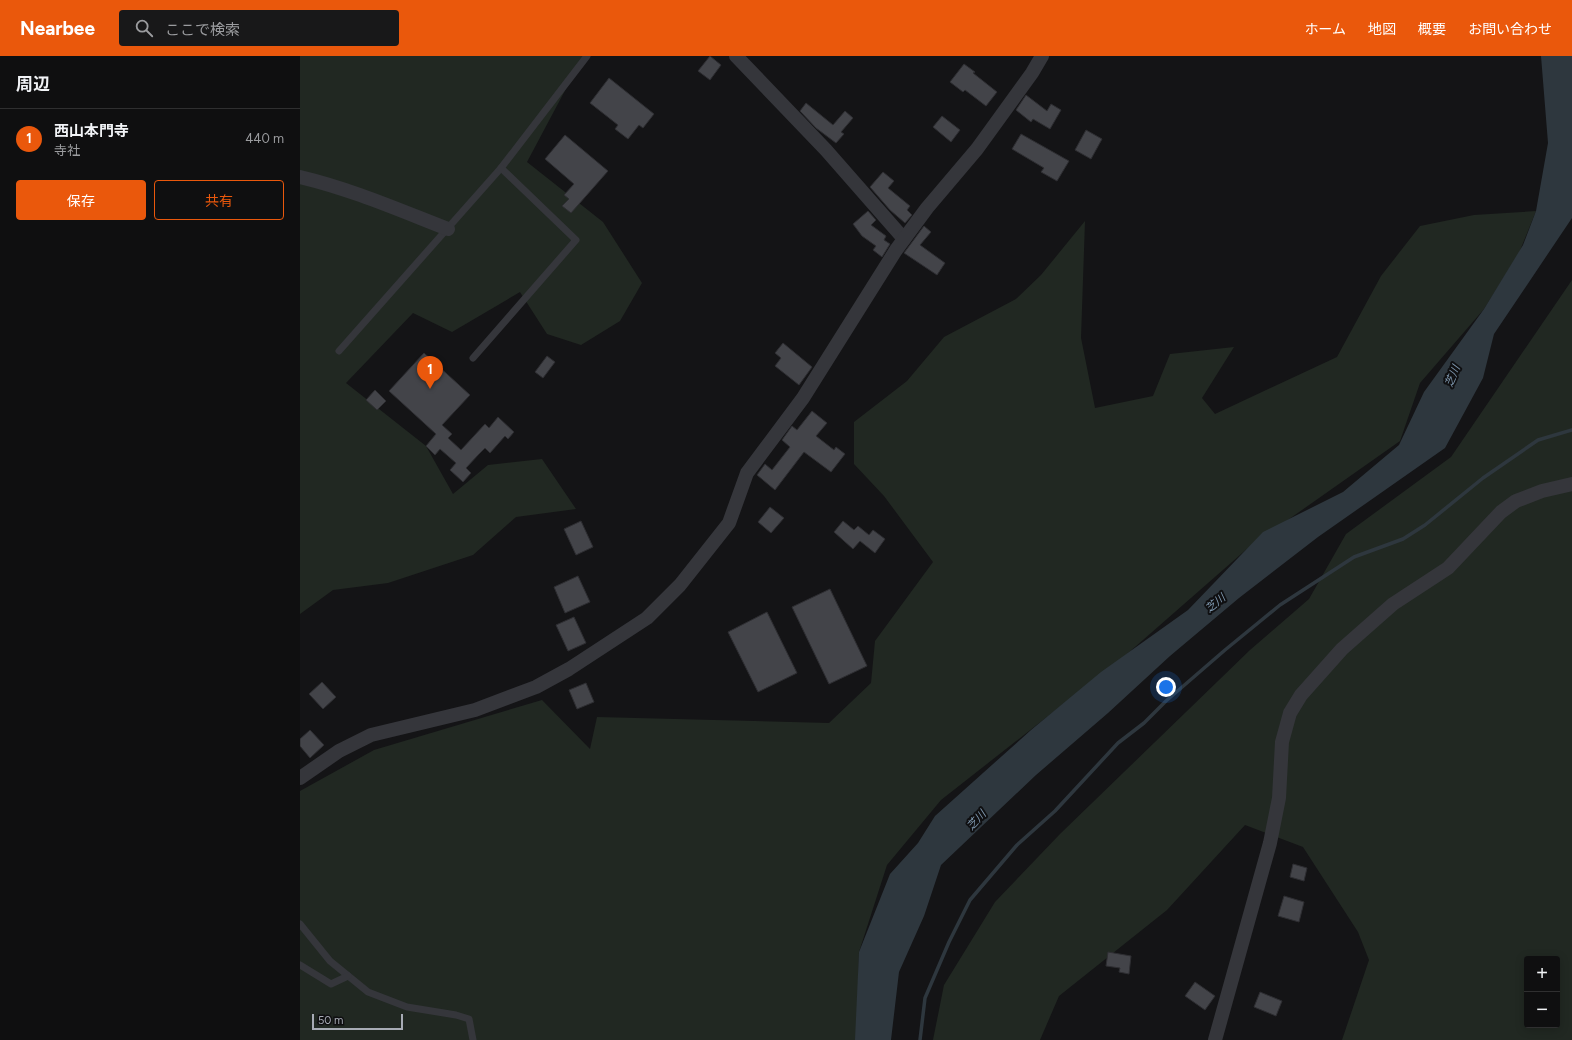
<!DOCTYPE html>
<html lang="ja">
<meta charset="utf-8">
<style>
:root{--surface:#0f0f10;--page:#181819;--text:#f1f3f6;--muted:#9b9c9f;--line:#2f2f30;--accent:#ea580c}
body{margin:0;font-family:Figtree,"Noto Sans JP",sans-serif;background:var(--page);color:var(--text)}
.controls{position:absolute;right:12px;bottom:12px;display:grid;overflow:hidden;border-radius:4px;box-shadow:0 2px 10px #0003}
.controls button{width:36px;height:36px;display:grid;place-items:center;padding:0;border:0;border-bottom:1px solid var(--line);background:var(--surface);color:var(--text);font:20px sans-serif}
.scale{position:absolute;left:12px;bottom:10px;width:91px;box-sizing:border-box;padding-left:4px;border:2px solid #a7abb5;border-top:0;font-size:11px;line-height:14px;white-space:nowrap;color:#a7abb5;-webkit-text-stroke:3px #0f0f11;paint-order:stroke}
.you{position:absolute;left:866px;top:631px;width:14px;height:14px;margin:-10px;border:3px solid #fff;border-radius:50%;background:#1a73e8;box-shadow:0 0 0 6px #1a73e833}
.badge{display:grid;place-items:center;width:26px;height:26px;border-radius:50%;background:var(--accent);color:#fff;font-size:13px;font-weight:700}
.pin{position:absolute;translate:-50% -33px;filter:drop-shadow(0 1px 2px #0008)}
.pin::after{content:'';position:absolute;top:21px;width:14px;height:12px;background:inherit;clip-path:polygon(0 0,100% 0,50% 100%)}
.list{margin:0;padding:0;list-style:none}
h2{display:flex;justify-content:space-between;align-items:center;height:52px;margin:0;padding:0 16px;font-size:17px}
h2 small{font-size:13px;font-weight:400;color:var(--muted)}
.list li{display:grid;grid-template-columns:26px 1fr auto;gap:12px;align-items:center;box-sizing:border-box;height:60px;padding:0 16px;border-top:1px solid var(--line)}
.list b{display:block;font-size:15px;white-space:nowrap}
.list p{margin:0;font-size:13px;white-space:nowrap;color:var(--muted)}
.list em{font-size:13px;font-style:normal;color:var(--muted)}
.actions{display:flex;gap:8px;padding:12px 16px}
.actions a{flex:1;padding:9px 0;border:1px solid var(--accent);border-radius:4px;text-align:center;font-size:14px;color:var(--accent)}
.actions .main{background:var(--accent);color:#fff}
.icon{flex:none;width:22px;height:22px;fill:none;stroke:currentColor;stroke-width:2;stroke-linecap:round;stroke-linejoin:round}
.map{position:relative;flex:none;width:1272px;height:984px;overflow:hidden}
header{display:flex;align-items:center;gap:24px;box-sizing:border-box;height:56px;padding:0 20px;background:var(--accent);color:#fff}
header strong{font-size:19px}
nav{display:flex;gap:22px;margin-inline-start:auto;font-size:14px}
.search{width:280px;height:36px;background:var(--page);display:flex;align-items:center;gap:10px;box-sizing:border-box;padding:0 14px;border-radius:4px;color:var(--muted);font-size:15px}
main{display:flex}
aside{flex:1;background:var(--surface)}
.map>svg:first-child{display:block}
.green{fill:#212822;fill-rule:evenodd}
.water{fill:#2e373e}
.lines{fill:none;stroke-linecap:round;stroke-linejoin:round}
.stream{stroke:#2e373e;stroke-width:3.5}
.building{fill:#434449;stroke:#2e2e32}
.lane{stroke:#35363b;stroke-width:7}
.street{stroke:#35363b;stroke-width:14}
.labels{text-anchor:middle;stroke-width:4;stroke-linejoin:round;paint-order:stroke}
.water-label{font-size:11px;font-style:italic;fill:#7f98af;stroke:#0f0f11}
</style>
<header>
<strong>Nearbee</strong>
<div class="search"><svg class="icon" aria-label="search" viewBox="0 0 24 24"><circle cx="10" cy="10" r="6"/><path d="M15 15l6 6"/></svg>ここで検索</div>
<nav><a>ホーム</a><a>地図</a><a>概要</a><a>お問い合わせ</a></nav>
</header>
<main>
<aside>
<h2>周辺<small></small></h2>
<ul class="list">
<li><span class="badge">1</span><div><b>西山本門寺</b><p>寺社</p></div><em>440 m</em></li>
</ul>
<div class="actions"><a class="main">保存</a><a>共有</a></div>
</aside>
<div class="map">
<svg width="1272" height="984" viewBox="0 0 1272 984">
<rect width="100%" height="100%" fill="#141416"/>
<g class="green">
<path d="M 0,0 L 287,0 L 277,12 L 227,106 L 303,166 L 342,227 L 320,265 L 281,289 L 247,278 L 220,236 L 152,276 L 113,257 L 46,327 L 126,390 L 153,438 L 188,409 L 242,403 L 276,453 L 216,461 L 173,499 L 88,527 L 33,534 L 0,558 Z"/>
<path d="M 1236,155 L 1219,197 L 1184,253 L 1120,327 L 1100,385 L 948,492 L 827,598 L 641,744 L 587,809 L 559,896 L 557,984 L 0,984 L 0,735 L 74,694 L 242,644 L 290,693 L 297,661 L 529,667 L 571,627 L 575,585 L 633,506 L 584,440 L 554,408 L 554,366 L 607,325 L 644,281 L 716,243 L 741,219 L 785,165 L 781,282 L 795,352 L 853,340 L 870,298 L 934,291 L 902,342 L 915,358 L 1037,301 L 1081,220 L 1120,170 L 1174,159 Z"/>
<path d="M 1272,224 L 1272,984 L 1042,984 L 1069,904 L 1058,876 L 1003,791 L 945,769 L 867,854 L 759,940 L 740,984 L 633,984 L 644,929 L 695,846 L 760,778 L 950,594 L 1009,543 L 1046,478 L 1151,401 ZM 1227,903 L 1257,903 L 1257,969 L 1227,969 Z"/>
</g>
<path class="water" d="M 1241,0 L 1272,0 L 1272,162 L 1194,278 L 1183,322 L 1145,392 L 1018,481 L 939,542 L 870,600 L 808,657 L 736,719 L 641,809 L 624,860 L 599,916 L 591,984 L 555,984 L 559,896 L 590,818 L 618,787 L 635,760 L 731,674 L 801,616 L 888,554 L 963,476 L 1043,436 L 1099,389 L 1124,336 L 1184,253 L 1223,189 L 1236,155 L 1248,87 Z"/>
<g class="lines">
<path class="stream" d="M 620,984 L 625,942 L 649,886 L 670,844 L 717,789 L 755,755 L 818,687 L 844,667 L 866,645 L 925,594 L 980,549 L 1054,501 L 1103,483 L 1125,469 L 1183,422 L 1238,384 L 1272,374"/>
</g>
<g class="building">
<path d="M 410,0 L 421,9 L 410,24 L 398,15 Z"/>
<path d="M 664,8 L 675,16 L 673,17 L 697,36 L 686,50 L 665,34 L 663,36 L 650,26 Z"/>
<path d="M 309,22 L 354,58 L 343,72 L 339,69 L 328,83 L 315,73 L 318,69 L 290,47 Z"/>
<path d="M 726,39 L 747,55 L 751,48 L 761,54 L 750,73 L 733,63 L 731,66 L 716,54 Z"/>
<path d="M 506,47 L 533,69 L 545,55 L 553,62 L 541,76 L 544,78 L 536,87 L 516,72 L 500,55 Z"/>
<path d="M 642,60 L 660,74 L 651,86 L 633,71 Z"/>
<path d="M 786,74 L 802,83 L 791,103 L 775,94 Z"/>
<path d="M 721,78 L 769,105 L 757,125 L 741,116 L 744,112 L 712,93 Z"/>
<path d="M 265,79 L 308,115 L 271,157 L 262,150 L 269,143 L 264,139 L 274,128 L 245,103 Z"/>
<path d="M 583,116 L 594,125 L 588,132 L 610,150 L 607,154 L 612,159 L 605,167 L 590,154 L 570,131 Z"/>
<path d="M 568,155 L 576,164 L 571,169 L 586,180 L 584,184 L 590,188 L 582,201 L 573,194 L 576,190 L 562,180 L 553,168 Z"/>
<path d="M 624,170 L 631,176 L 620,189 L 645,207 L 637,219 L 604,197 Z"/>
<path d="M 483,287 L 512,311 L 499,329 L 475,310 L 481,302 L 475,297 Z"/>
<path d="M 124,297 L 170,339 L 142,369 L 152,378 L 148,382 L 161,394 L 185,368 L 189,372 L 198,361 L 214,376 L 208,383 L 205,380 L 190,397 L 185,392 L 179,398 L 166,412 L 171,417 L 163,426 L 150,414 L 156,407 L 140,393 L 135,399 L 126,390 L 136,378 L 89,335 Z"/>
<path d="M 247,300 L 255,306 L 243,322 L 235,316 Z"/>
<path d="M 75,334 L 86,345 L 77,354 L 66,344 Z"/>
<path d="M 512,355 L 527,367 L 516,380 L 534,394 L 536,391 L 545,398 L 531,416 L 504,396 L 475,434 L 457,419 L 465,408 L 472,414 L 490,391 L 482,384 L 492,370 L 497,374 Z"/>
<path d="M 470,451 L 484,462 L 471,477 L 458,466 Z"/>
<path d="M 281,465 L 293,491 L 276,499 L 264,473 Z"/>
<path d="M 543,465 L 554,474 L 558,470 L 569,479 L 573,474 L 585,483 L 575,497 L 560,485 L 553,493 L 534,476 Z"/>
<path d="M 278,520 L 290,546 L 265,557 L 254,531 Z"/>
<path d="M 530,533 L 567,610 L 529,628 L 492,551 Z"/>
<path d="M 467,556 L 497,617 L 458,636 L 428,576 Z"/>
<path d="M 274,561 L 286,587 L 268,595 L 256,569 Z"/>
<path d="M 22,626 L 36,641 L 23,653 L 9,638 Z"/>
<path d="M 286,627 L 294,646 L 277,653 L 269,634 Z"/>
<path d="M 10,674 L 24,689 L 10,702 L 0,690 L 0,683 Z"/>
<path d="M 993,808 L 1007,812 L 1004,825 L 990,821 Z"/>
<path d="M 984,840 L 1004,846 L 999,866 L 978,860 Z"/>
<path d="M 808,896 L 831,900 L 829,918 L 819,916 L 820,912 L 806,910 Z"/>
<path d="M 895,926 L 915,940 L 905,954 L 885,940 Z"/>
<path d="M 960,936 L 982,945 L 976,960 L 954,951 Z"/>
</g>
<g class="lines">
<g class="lane">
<path d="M 39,295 L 201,112 L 287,0"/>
<path d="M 173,302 L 276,184 L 201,112"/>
<path d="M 0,868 L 30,905 L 68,936 L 107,951 L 156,959 L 169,963 L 173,984"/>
<path d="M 0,909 L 31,928 L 48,920"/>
</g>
<g class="street">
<path d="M 436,0 L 526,94 L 604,183"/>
<path d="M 0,121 C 51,133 99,154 148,173"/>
<path d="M 0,722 L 39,695 L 71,679 L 175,654 L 236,631 L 269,613 L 347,562 L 380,529 L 429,467 L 447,417 L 503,342 L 596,194 L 627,152 L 677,93 L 732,17 L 742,0"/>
<path d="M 915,984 L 970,787 L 979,742 L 982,686 L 990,657 L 1001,639 L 1042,593 L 1093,548 L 1148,512 L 1201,456 L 1216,445 L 1242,435 L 1272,428"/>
</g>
</g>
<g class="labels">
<g class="water-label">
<text transform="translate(1152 320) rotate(-67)" y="4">芝川</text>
<text transform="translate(915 547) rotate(-39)" y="4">芝川</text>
<text transform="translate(676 764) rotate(-47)" y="4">芝川</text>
</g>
</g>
</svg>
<div class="controls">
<button>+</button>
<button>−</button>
</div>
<div class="scale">50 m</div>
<div class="you"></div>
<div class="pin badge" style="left:130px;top:333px">1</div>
</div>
</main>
